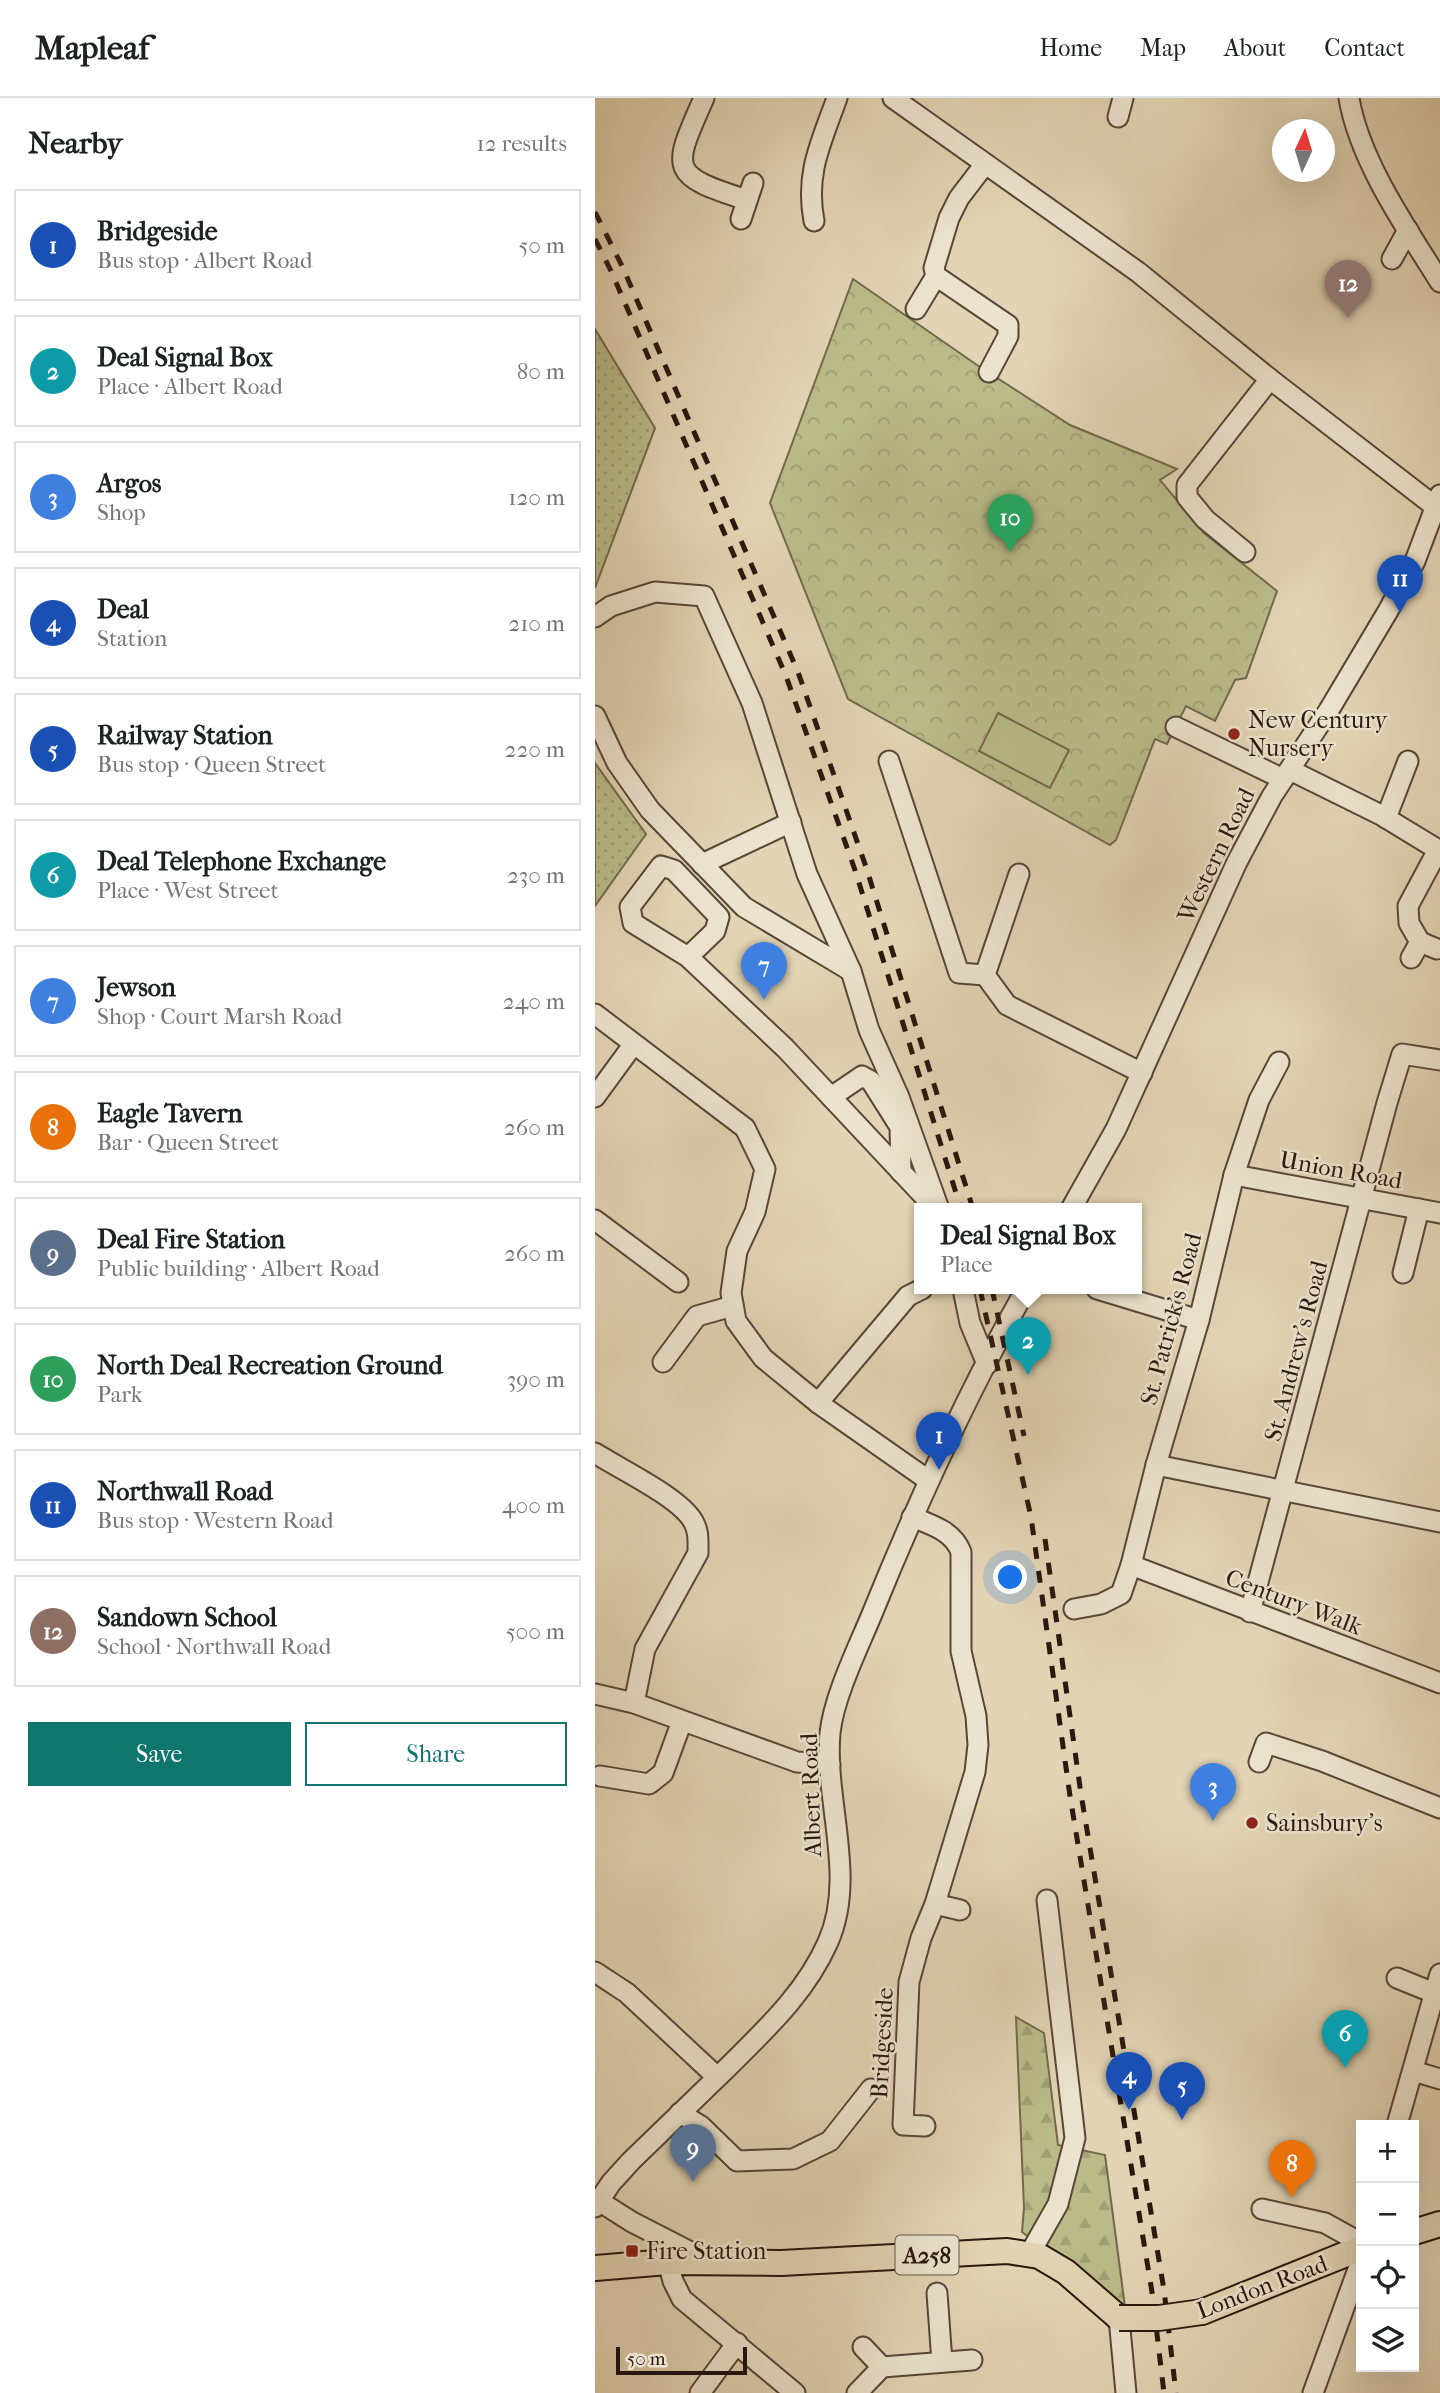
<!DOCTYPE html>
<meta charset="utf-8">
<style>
:root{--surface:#fff;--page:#f6f6f6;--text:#202124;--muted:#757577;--line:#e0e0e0;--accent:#0f766e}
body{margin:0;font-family:"IM FELL French Canon",serif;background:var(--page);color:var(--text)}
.controls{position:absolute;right:21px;bottom:21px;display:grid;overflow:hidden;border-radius:0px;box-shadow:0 7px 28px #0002}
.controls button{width:63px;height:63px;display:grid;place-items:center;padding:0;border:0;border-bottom:2px solid var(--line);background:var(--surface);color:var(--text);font:35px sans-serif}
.compass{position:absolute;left:677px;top:21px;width:63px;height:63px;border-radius:50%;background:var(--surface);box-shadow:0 7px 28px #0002;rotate:4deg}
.scale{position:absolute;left:21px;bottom:18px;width:131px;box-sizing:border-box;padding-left:7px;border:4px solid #2a170e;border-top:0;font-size:19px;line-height:24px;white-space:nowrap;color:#2a170e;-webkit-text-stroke:5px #ece3ce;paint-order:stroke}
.you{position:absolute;left:416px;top:1480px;width:24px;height:24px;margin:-18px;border:5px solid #fff;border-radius:50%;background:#1a73e8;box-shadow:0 0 0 10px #1a73e833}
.badge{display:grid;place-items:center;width:46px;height:46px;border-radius:50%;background:var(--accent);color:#fff;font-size:23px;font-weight:700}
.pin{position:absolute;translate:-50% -58px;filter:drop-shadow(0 2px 4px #0008)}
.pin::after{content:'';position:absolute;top:37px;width:24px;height:21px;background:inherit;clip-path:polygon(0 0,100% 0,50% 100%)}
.popup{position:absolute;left:319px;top:1105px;width:228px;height:91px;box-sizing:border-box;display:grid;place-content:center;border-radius:0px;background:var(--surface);filter:drop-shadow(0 2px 5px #0005);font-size:23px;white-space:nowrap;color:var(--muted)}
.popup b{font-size:26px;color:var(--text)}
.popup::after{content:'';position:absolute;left:50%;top:100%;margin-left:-14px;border:14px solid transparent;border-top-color:var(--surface)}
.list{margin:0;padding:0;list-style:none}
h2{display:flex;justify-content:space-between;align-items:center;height:91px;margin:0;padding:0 28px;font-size:30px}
h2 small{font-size:23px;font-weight:400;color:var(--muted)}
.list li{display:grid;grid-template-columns:46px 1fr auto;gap:21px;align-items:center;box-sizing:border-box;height:112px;margin:0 14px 14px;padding:0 14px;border:2px solid var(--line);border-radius:0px}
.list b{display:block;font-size:26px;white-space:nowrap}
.list p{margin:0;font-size:23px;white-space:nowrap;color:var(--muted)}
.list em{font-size:23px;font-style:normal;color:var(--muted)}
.actions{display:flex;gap:14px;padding:21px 28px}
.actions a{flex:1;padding:16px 0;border:2px solid var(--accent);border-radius:0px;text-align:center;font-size:24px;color:var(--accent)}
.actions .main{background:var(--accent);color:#fff}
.icon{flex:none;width:38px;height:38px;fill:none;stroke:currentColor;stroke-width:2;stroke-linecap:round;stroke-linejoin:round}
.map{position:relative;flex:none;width:845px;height:2295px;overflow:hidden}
header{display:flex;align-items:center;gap:42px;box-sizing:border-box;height:98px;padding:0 35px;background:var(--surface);border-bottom:2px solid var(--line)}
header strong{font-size:33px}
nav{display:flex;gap:38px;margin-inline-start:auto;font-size:24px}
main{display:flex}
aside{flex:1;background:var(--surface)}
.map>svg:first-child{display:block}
.grass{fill:url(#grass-dots);stroke:#72694c;stroke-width:2}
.forest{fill:url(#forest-firs);stroke:#72694c;stroke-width:2}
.park{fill:url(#park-crowns);stroke:#72694c;stroke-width:2}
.pitch{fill:#b9bb89;stroke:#72694c;stroke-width:2}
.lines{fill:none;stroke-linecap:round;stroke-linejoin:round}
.minor-casing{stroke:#584638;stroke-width:23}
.major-casing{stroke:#2a170e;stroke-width:28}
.minor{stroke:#ece3ce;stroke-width:19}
.major{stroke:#e2d4b4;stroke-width:24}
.rail{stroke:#2a170e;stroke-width:5;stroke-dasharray:12 12;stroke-linecap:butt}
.major-bridge-casing{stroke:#2a170e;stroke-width:28;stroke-linecap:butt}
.major-bridge{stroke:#e2d4b4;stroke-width:24}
.poi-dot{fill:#8f2418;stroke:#ece3ce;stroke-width:2.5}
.labels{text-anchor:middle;stroke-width:5;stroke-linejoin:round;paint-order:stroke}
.shield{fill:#ece3ce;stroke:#645448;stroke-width:2}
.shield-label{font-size:23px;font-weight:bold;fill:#2a170e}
.poi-label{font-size:24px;fill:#2a170e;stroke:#ece3ce;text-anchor:start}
.street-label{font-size:24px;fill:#2a170e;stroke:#ece3ce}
</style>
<header>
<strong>Mapleaf</strong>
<nav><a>Home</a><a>Map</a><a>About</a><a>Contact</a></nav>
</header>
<main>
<aside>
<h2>Nearby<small>12 results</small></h2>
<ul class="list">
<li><span class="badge" style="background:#1a4fb4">1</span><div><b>Bridgeside</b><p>Bus stop · Albert Road</p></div><em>50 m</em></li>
<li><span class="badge" style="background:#0f9aa8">2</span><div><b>Deal Signal Box</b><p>Place · Albert Road</p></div><em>80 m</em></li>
<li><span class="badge" style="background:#3f7fe0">3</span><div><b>Argos</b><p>Shop</p></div><em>120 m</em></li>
<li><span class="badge" style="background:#1a4fb4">4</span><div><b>Deal</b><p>Station</p></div><em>210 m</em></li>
<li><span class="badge" style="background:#1a4fb4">5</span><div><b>Railway Station</b><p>Bus stop · Queen Street</p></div><em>220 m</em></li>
<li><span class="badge" style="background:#0f9aa8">6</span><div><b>Deal Telephone Exchange</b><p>Place · West Street</p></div><em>230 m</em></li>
<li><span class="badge" style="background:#3f7fe0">7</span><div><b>Jewson</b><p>Shop · Court Marsh Road</p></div><em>240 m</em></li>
<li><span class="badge" style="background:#e8710a">8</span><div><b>Eagle Tavern</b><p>Bar · Queen Street</p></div><em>260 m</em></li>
<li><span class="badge" style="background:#5c6f8a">9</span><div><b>Deal Fire Station</b><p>Public building · Albert Road</p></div><em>260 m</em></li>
<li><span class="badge" style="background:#2e9e5b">10</span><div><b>North Deal Recreation Ground</b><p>Park</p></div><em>390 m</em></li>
<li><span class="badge" style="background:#1a4fb4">11</span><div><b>Northwall Road</b><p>Bus stop · Western Road</p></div><em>400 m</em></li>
<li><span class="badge" style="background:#8d6e63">12</span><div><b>Sandown School</b><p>School · Northwall Road</p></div><em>500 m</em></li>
</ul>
<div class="actions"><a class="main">Save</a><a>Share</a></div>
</aside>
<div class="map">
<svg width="845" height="2295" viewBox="0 0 845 2295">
<defs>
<pattern id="grass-dots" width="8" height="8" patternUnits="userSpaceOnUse" patternTransform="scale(1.75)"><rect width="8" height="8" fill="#b9bb89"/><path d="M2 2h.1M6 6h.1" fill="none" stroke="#9fa075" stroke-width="1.8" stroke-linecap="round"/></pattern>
<pattern id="forest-firs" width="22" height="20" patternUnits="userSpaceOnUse" patternTransform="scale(1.75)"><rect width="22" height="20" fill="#b9bb89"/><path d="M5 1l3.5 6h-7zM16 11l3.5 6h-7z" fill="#9fa075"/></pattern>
<pattern id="park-crowns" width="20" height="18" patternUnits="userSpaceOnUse" patternTransform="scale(1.75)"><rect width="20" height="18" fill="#b9bb89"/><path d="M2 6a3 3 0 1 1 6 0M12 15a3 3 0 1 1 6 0" fill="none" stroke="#9fa075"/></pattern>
</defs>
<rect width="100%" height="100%" fill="#e2d4b4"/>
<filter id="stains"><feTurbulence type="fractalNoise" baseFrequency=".00286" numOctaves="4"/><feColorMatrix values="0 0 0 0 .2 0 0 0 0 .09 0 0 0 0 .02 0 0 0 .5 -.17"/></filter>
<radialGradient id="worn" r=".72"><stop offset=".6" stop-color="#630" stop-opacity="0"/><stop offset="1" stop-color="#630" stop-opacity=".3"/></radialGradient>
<g class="grass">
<path d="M 0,231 L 60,330 L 0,490 Z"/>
<path d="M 0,665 L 51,736 L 0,808 Z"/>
</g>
<path class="forest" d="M 421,1919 L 449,1935 L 463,2047 L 510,2057 L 530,2209 L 427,2134 L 429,2110 Z"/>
<path class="park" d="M 258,181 L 382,267 L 475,327 L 582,371 L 565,382 L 609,435 L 682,493 L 651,580 L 640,582 L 620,623 L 591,608 L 572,646 L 560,641 L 521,742 L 515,747 L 253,601 L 175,405 Z"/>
<path class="pitch" d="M 403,615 L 474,652 L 455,690 L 384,653 Z"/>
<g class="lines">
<defs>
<g id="minor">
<path d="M 109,0 C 77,72 73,77 152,102"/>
<path d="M 298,0 L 543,174 L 675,281 L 842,410"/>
<path d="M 754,0 C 764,62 812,131 845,184"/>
<path d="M 523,19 L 528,0"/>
<path d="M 390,66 L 364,100 L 354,120 L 339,170 L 341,178 L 413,227 L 413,238 L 394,274"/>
<path d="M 146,121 L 158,85"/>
<path d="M 219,123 C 210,75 226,45 242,0"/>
<path d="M 797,161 L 813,132"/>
<path d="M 321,211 L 341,178"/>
<path d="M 650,454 L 610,421 L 592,399 L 592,387 L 675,281"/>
<path d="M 0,519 L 16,508 L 60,494 L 109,498 L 157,605 L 212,776 L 256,873 L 274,932 L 304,999 L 344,1111"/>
<path d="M 0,618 L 22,665 L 55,712 L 149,809 L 256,873"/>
<path d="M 581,629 L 688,681"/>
<path d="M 294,663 L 364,875 L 390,877"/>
<path d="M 695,672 L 786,717 L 845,753"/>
<path d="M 791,720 L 813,663"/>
<path d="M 107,766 L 196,724"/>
<path d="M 424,776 L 390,877 L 412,907 L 547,975"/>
<path d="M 825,844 L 814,825 L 813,808 L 843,752"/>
<path d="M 93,859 L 120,833 L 124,819 L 79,772 L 66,768 L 35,809 L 38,825 L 93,859 L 190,950 L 341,1111"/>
<path d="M 816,860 L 825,844 L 842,851"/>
<path d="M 0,916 L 150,1030 L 170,1071 L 160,1114 L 142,1153 L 136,1195 L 141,1223 L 168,1260 L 223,1305 L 333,1382"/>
<path d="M 0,999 L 38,947"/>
<path d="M 236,999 L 267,978 L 276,983 L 305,1029 L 306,1074"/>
<path d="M 639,1077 L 845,1115"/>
<path d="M 476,1111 L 521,1031 L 642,764 L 677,698 L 734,612 L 793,513 L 820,463 L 845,397"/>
<path d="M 0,1122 L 83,1184"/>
<path d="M 808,1175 L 824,1111"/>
<path d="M 368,1191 L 375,1225 L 392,1266"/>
<path d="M 502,1191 L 604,1222"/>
<path d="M 68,1264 L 102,1218 L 138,1208"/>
<path d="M 223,1305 L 313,1198 L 327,1191"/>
<path d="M 0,1355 C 25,1371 84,1399 98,1423 C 104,1433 103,1443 103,1455 L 50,1551 L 39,1605"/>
<path d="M 561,1367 L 845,1424"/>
<path d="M 317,1419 C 337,1427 358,1433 366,1454 L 366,1553 L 381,1618 L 383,1647 L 380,1674 L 340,1806 L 326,1840 L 314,1884 L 308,2027 L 330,2028"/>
<path d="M 536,1467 L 845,1585"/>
<path d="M 479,1511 L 506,1506 L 526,1496 L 536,1467 L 561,1367 L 604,1222 L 639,1077 L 664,1002 L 684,964"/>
<path d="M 655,1514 L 792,1005 L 807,956 L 845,962"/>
<path d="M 0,1596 L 39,1605 L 202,1664 L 235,1666"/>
<path d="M 664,1664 L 671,1645 L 727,1663 L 845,1710"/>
<path d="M 5,1678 L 54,1686 L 68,1675 L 87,1623"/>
<path d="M 340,1806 L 365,1812"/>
<path d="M 0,1874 L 32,1895 L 122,1979"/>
<path d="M 802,1880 L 839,1895"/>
<path d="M 818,1973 L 845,1981"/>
<path d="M 85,2015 L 106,2028 L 142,2063 L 198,2061 L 235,2043 L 276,1991"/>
<path d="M 802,2027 L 845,1876"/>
<path d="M 4,2103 L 37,2124 L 113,2163"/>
<path d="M 0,2109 L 16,2085 L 36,2063 C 68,2032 99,2002 131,1971 C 170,1932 210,1896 233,1844 C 262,1779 229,1703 235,1635 C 239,1598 263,1550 277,1516 C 322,1405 372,1296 431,1191"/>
<path d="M 667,2111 L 730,2125 L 766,2145"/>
<path d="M 434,2157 L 463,2106 L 480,2040 L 452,1802"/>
<path d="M 73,2164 L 78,2183 L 87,2201 L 200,2295"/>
<path d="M 342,2195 L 347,2264"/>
<path d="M 524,2220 L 531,2295"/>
<path d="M 268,2249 L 287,2269"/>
<path d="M 105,2295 L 142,2245"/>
<path d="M 262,2295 L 287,2269 L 377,2262"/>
<path d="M 718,2295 L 766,2163"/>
</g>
<g id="major">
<path d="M 819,2134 L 845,2126"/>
<path d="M 0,2170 L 73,2164 L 186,2165 L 412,2153 L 444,2158 L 471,2174 L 524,2220"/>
<path d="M 607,2214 L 766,2150"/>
</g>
</defs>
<use href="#minor" class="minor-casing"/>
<use href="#major" class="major-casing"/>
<use href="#minor" class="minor"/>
<use href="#major" class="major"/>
<g class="rail">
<path d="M 0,114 L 28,170 L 203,574 L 271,769 L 378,1111"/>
<path d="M 0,141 L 17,175 L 191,578 L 260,772 L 366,1111"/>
<path d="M 385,1191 L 436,1419 L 475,1698 L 557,2194 L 569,2295"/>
<path d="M 397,1191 L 429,1338"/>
<path d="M 450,1441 L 486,1696 L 569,2192 L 581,2295"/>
</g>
<defs>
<path id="major-bridge" d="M 524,2220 L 564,2220 L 607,2214"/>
</defs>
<use href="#major-bridge" class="major-bridge-casing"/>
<use href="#major-bridge" class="major-bridge"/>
</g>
<g class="poi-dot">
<circle cx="639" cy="636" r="7"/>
<circle cx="657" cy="1725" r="7"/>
<rect x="30" y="2146" width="14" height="14" rx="3.5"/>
</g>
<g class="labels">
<rect class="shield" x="300.5" y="2137.5" width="63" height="39" rx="5"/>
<g class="shield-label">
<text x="332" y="2165">A258</text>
</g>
<g class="poi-label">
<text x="653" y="630">New Century<tspan x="653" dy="28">Nursery</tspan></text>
<text x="671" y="1733">Sainsbury's</text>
<text x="51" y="2161">Fire Station</text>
</g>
<g class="street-label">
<text transform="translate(621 757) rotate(-64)" y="8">Western Road</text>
<text transform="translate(746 1072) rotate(10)" y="8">Union Road</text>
<text transform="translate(576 1221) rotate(-75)" y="8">St. Patrick's Road</text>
<text transform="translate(701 1253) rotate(-75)" y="8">St. Andrew's Road</text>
<text transform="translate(699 1504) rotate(21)" y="8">Century Walk</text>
<text transform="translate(216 1697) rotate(-92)" y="8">Albert Road</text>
<text transform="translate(287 1945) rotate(-87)" y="8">Bridgeside</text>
<text transform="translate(667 2189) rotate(-21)" y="8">London Road</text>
</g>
</g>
<rect width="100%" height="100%" filter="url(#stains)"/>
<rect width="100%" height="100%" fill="url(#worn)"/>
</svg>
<div class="controls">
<button>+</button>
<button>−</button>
<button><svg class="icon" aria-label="locate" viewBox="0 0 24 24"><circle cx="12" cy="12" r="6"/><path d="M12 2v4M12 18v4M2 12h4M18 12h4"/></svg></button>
<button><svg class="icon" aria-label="layers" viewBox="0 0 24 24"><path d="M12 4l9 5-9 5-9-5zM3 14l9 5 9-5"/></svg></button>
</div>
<svg class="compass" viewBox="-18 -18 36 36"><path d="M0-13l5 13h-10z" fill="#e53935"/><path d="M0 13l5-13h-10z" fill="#757577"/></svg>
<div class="scale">50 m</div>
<div class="you"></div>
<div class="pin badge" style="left:344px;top:1372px;background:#1a4fb4">1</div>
<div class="pin badge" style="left:433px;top:1277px;background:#0f9aa8">2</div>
<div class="popup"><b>Deal Signal Box</b>Place</div>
<div class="pin badge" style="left:618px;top:1723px;background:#3f7fe0">3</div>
<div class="pin badge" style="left:534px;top:2012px;background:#1a4fb4">4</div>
<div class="pin badge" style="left:587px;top:2022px;background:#1a4fb4">5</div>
<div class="pin badge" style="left:750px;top:1970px;background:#0f9aa8">6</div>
<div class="pin badge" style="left:169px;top:902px;background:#3f7fe0">7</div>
<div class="pin badge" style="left:697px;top:2100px;background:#e8710a">8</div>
<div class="pin badge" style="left:98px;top:2084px;background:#5c6f8a">9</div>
<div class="pin badge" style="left:415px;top:454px;background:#2e9e5b">10</div>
<div class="pin badge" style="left:805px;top:515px;background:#1a4fb4">11</div>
<div class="pin badge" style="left:753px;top:220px;background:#8d6e63">12</div>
</div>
</main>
